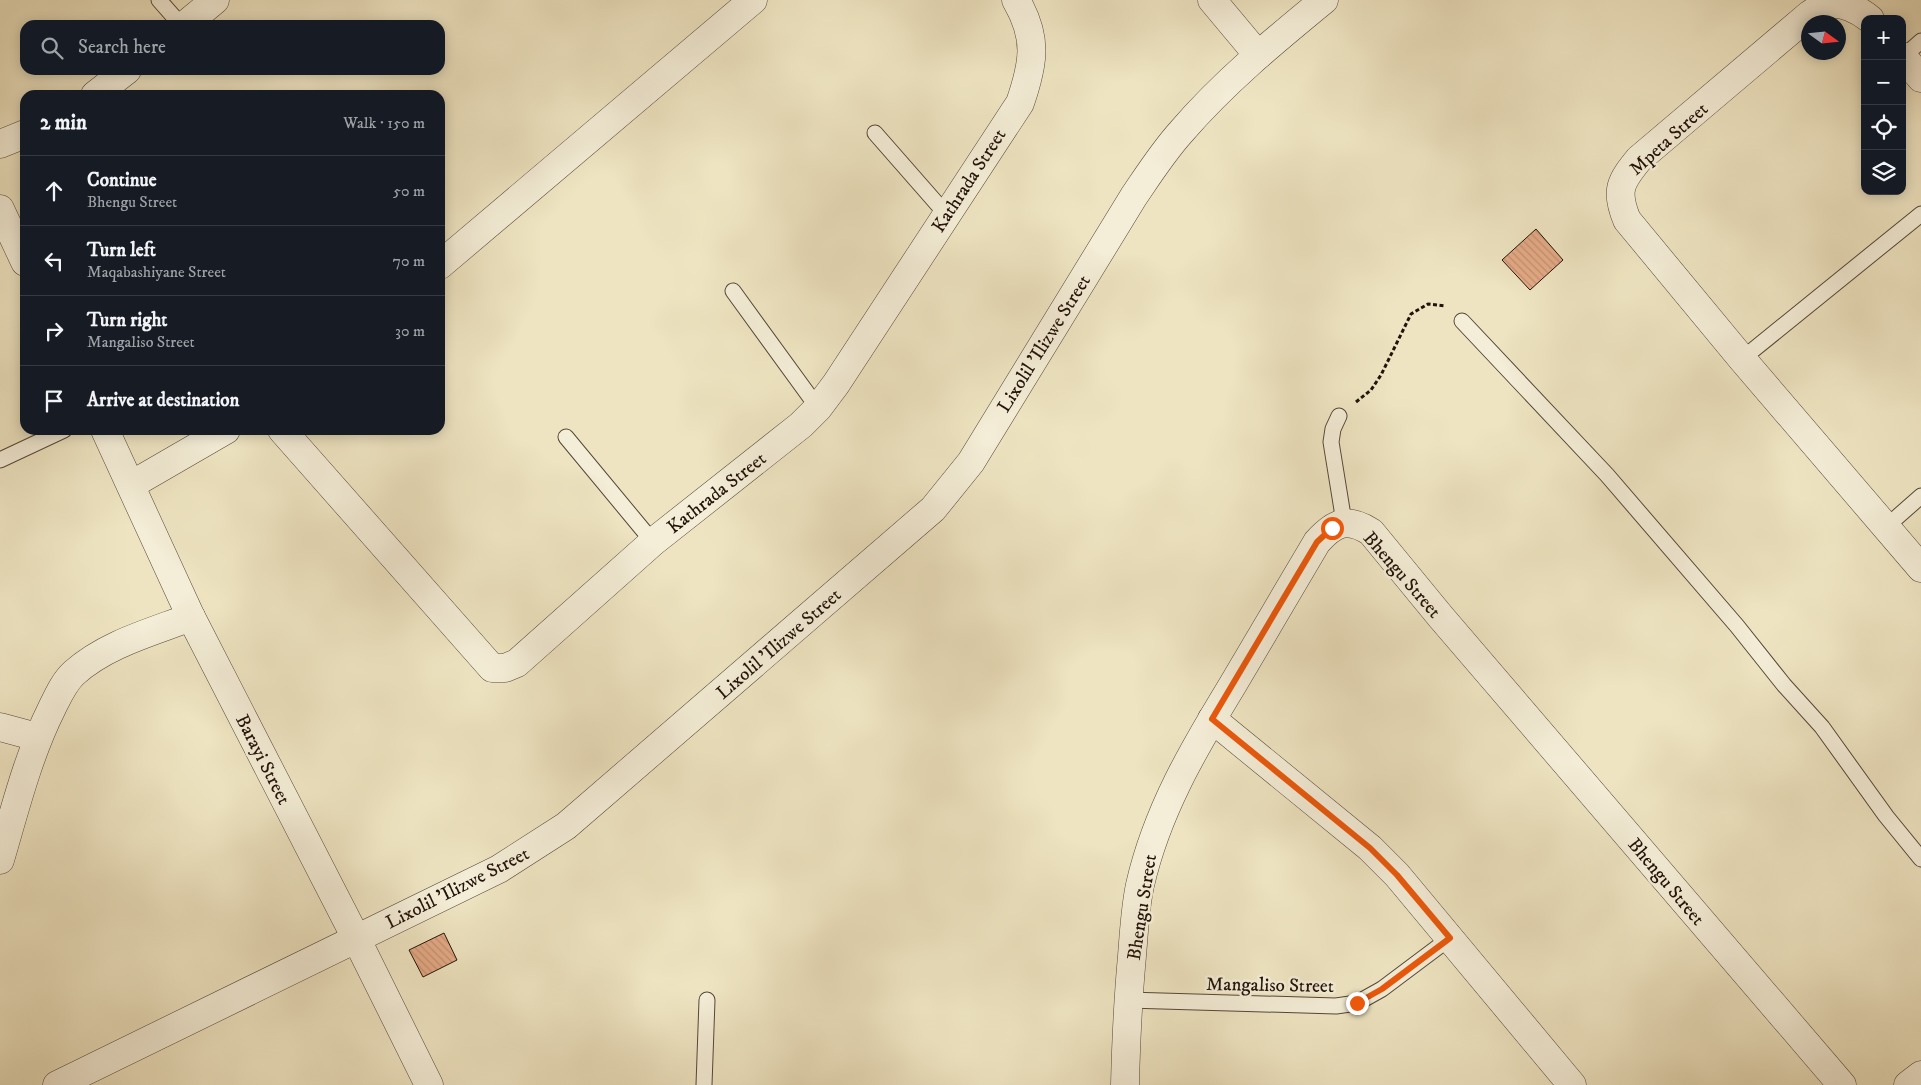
<!DOCTYPE html>
<meta charset="utf-8">
<style>
:root{--surface:#171b24;--page:#242831;--text:#f1f3f6;--muted:#9ea1a6;--line:#363941}
body{margin:0;font-family:"IM FELL DW Pica",serif;background:var(--page);color:var(--text)}
.controls{position:absolute;right:15px;top:15px;display:grid;overflow:hidden;border-radius:10px;box-shadow:0 2px 12px #0003}
.controls button{width:45px;height:45px;display:grid;place-items:center;padding:0;border:0;border-bottom:1px solid var(--line);background:var(--surface);color:var(--text);font:25px sans-serif}
.compass{position:absolute;left:1801px;top:15px;width:45px;height:45px;border-radius:50%;background:var(--surface);box-shadow:0 2px 12px #0003;rotate:105deg}
.stop{position:absolute;width:15px;height:15px;margin:-11px;border:4px solid #ea580c;border-radius:50%;background:#fff}
.stop.end{background:#ea580c;border-color:#fff;box-shadow:0 1px 5px #0008}
.list{margin:0;padding:0;list-style:none}
h2{display:flex;justify-content:space-between;align-items:center;height:65px;margin:0;padding:0 20px;font-size:21px}
h2 small{font-size:16px;font-weight:400;color:var(--muted)}
.list li{display:grid;grid-template-columns:32px 1fr auto;gap:15px;align-items:center;box-sizing:border-box;height:70px;padding:0 20px;border-top:1px solid var(--line)}
.list b{display:block;font-size:19px;white-space:nowrap}
.list p{margin:0;font-size:16px;white-space:nowrap;color:var(--muted)}
.list em{font-size:16px;font-style:normal;color:var(--muted)}
.icon{flex:none;width:28px;height:28px;fill:none;stroke:currentColor;stroke-width:2;stroke-linecap:round;stroke-linejoin:round}
.map{position:relative;flex:none;width:1921px;height:1085px;overflow:hidden}
.search{position:absolute;background:var(--surface);box-shadow:0 2px 12px #0003;left:20px;top:20px;width:425px;height:55px;display:flex;align-items:center;gap:12px;box-sizing:border-box;padding:0 18px;border-radius:15px;color:var(--muted);font-size:19px}
.panel{position:absolute;background:var(--surface);box-shadow:0 2px 12px #0003;left:20px;top:90px;width:425px;height:345px;border-radius:15px}
.map>svg:first-child{display:block}
.building{fill:url(#building-back-hatch);stroke:#22130a}
.lines{fill:none;stroke-linecap:round;stroke-linejoin:round}
.service-casing{stroke:#554738;stroke-width:17}
.minor-casing{stroke:#554738;stroke-width:29}
.path{stroke:#22130a;stroke-width:3;stroke-dasharray:4 2.5;stroke-linecap:butt}
.service{stroke:#f4edd7;stroke-width:15}
.minor{stroke:#f4edd7;stroke-width:28}
.route{stroke:#ea580c;stroke-width:6}
.labels{text-anchor:middle;stroke-width:5;stroke-linejoin:round;paint-order:stroke}
.street-label{font-size:19px;fill:#22130a;stroke:#f4edd7}
</style>
<div class="map">
<svg width="1921" height="1085" viewBox="0 0 1921 1085">
<defs>
<pattern id="building-back-hatch" width="6" height="6" patternUnits="userSpaceOnUse" patternTransform="scale(1.25)"><rect width="6" height="6" fill="#e4aa86"/><path d="M-1 5l2 2M0 0l6 6M5-1l2 2" fill="none" stroke="#c39172"/></pattern>
</defs>
<rect width="100%" height="100%" fill="#eee4c1"/>
<filter id="stains"><feTurbulence type="fractalNoise" baseFrequency=".004" numOctaves="4"/><feColorMatrix values="0 0 0 0 .2 0 0 0 0 .09 0 0 0 0 .02 0 0 0 .5 -.17"/></filter>
<radialGradient id="worn" r=".72"><stop offset=".6" stop-color="#630" stop-opacity="0"/><stop offset="1" stop-color="#630" stop-opacity=".3"/></radialGradient>
<g class="building">
<path d="M 1536,229 L 1563,260 L 1530,290 L 1502,260 Z"/>
<path d="M 444,933 L 457,960 L 423,977 L 409,950 Z"/>
</g>
<g class="lines">
<defs>
<g id="service">
<path d="M 159,0 L 181,25"/>
<path d="M 1903,57 L 1921,41"/>
<path d="M 875,133 L 946,214"/>
<path d="M 733,291 L 818,408"/>
<path d="M 1462,321 L 1607,475 L 1737,626 L 1784,685 L 1822,727 L 1886,816 L 1921,859"/>
<path d="M 1742,359 L 1921,214"/>
<path d="M 1339,416 L 1333,429 L 1331,442 L 1344,522"/>
<path d="M 566,437 L 653,542"/>
<path d="M 0,460 L 64,430"/>
<path d="M 1886,527 L 1921,496"/>
<path d="M 1128,1000 L 1336,1006 L 1357,1003 L 1382,989 L 1450,938"/>
<path d="M 704,1085 L 707,1000"/>
</g>
<g id="minor">
<path d="M 1212,0 L 1258,55"/>
<path d="M 1870,19 C 1859,10 1842,1 1827,5 C 1821,6 1814,12 1809,15 L 1639,159 C 1620,182 1615,191 1627,220 L 1742,359 L 1921,568"/>
<path d="M 185,25 L 215,0"/>
<path d="M 1902,56 L 1921,78"/>
<path d="M 95,95 L 127,70"/>
<path d="M 0,144 L 25,134"/>
<path d="M 0,209 L 25,262"/>
<path d="M 440,265 L 753,0"/>
<path d="M 105,430 L 191,617 L 356,938 L 429,1085"/>
<path d="M 282,430 L 492,668 L 505,668 L 517,663 L 653,542 L 801,425 L 818,408 L 836,384 L 1020,103 C 1034,62 1038,38 1016,0"/>
<path d="M 131,485 L 226,430"/>
<path d="M 1212,719 L 1370,848 L 1397,875 L 1572,1085"/>
<path d="M 0,727 L 37,737"/>
<path d="M 0,860 C 15,809 28,756 52,708 C 58,696 64,682 74,673 C 106,644 152,632 191,617"/>
<path d="M 57,1085 L 499,869 L 566,826 L 933,509 L 971,462 L 1134,196 C 1149,174 1163,152 1181,132 C 1223,83 1274,41 1324,0"/>
<path d="M 1125,1085 C 1126,1042 1128,999 1132,956 C 1134,932 1135,908 1140,885 C 1157,811 1193,750 1232,686 C 1260,638 1289,590 1317,542 C 1335,522 1347,517 1371,532 L 1440,616 L 1842,1085"/>
<path d="M 1908,1085 L 1921,1075"/>
</g>
</defs>
<use href="#service" class="service-casing"/>
<use href="#minor" class="minor-casing"/>
<path class="path" d="M 1356,402 L 1371,390 L 1381,375 L 1411,314 L 1428,304 L 1445,306"/>
<use href="#service" class="service"/>
<use href="#minor" class="minor"/>
</g>
<g class="lines">
<path class="route" d="M 1332,528 L 1317,542 L 1212,719 L 1370,848 L 1397,875 L 1450,938 L 1382,989 L 1357,1003"/>
</g>
<g class="labels">
<g class="street-label">
<text transform="translate(1668 138) rotate(-42)" y="7">Mpeta Street</text>
<text transform="translate(968 180) rotate(-57)" y="7">Kathrada Street</text>
<text transform="translate(1043 343) rotate(-58)" y="7">Lixolil 'Ilizwe Street</text>
<text transform="translate(716 492) rotate(-38)" y="7">Kathrada Street</text>
<text transform="translate(1403 574) rotate(49)" y="7">Bhengu Street</text>
<text transform="translate(778 643) rotate(-41)" y="7">Lixolil 'Ilizwe Street</text>
<text transform="translate(264 759) rotate(63)" y="7">Barayi Street</text>
<text transform="translate(1667 881) rotate(50)" y="7">Bhengu Street</text>
<text transform="translate(457 887) rotate(-27)" y="7">Lixolil 'Ilizwe Street</text>
<text transform="translate(1141 907) rotate(-81)" y="7">Bhengu Street</text>
<text transform="translate(1270 984) rotate(1)" y="7">Mangaliso Street</text>
</g>
</g>
<rect width="100%" height="100%" filter="url(#stains)"/>
<rect width="100%" height="100%" fill="url(#worn)"/>
</svg>
<div class="controls">
<button>+</button>
<button>−</button>
<button><svg class="icon" aria-label="locate" viewBox="0 0 24 24"><circle cx="12" cy="12" r="6"/><path d="M12 2v4M12 18v4M2 12h4M18 12h4"/></svg></button>
<button><svg class="icon" aria-label="layers" viewBox="0 0 24 24"><path d="M12 4l9 5-9 5-9-5zM3 14l9 5 9-5"/></svg></button>
</div>
<svg class="compass" viewBox="-18 -18 36 36"><path d="M0-13l5 13h-10z" fill="#e53935"/><path d="M0 13l5-13h-10z" fill="#9ea1a6"/></svg>
<div class="stop" style="left:1332px;top:528px"></div>
<div class="stop end" style="left:1357px;top:1003px"></div>
<div class="search"><svg class="icon" aria-label="search" viewBox="0 0 24 24"><circle cx="10" cy="10" r="6"/><path d="M15 15l6 6"/></svg>Search here</div>
<section class="panel">
<h2>2 min<small>Walk · 150 m</small></h2>
<ul class="list">
<li><svg class="icon" aria-label="ahead" viewBox="0 0 24 24"><path d="M12 20V5M6 11l6-6 6 6"/></svg><div><b>Continue</b><p>Bhengu Street</p></div><em>50 m</em></li>
<li><svg class="icon" aria-label="left" viewBox="0 0 24 24"><path d="M17 20v-9H6M10 6l-5 5 5 5"/></svg><div><b>Turn left</b><p>Maqabashiyane Street</p></div><em>70 m</em></li>
<li><svg class="icon" aria-label="right" viewBox="0 0 24 24"><path d="M7 20v-9h11M14 6l5 5-5 5"/></svg><div><b>Turn right</b><p>Mangaliso Street</p></div><em>30 m</em></li>
<li><svg class="icon" aria-label="arrive" viewBox="0 0 24 24"><path d="M6 21V4h12l-3 4 3 4H6"/></svg><div><b>Arrive at destination</b></div></li>
</ul>
</section>
</div>
